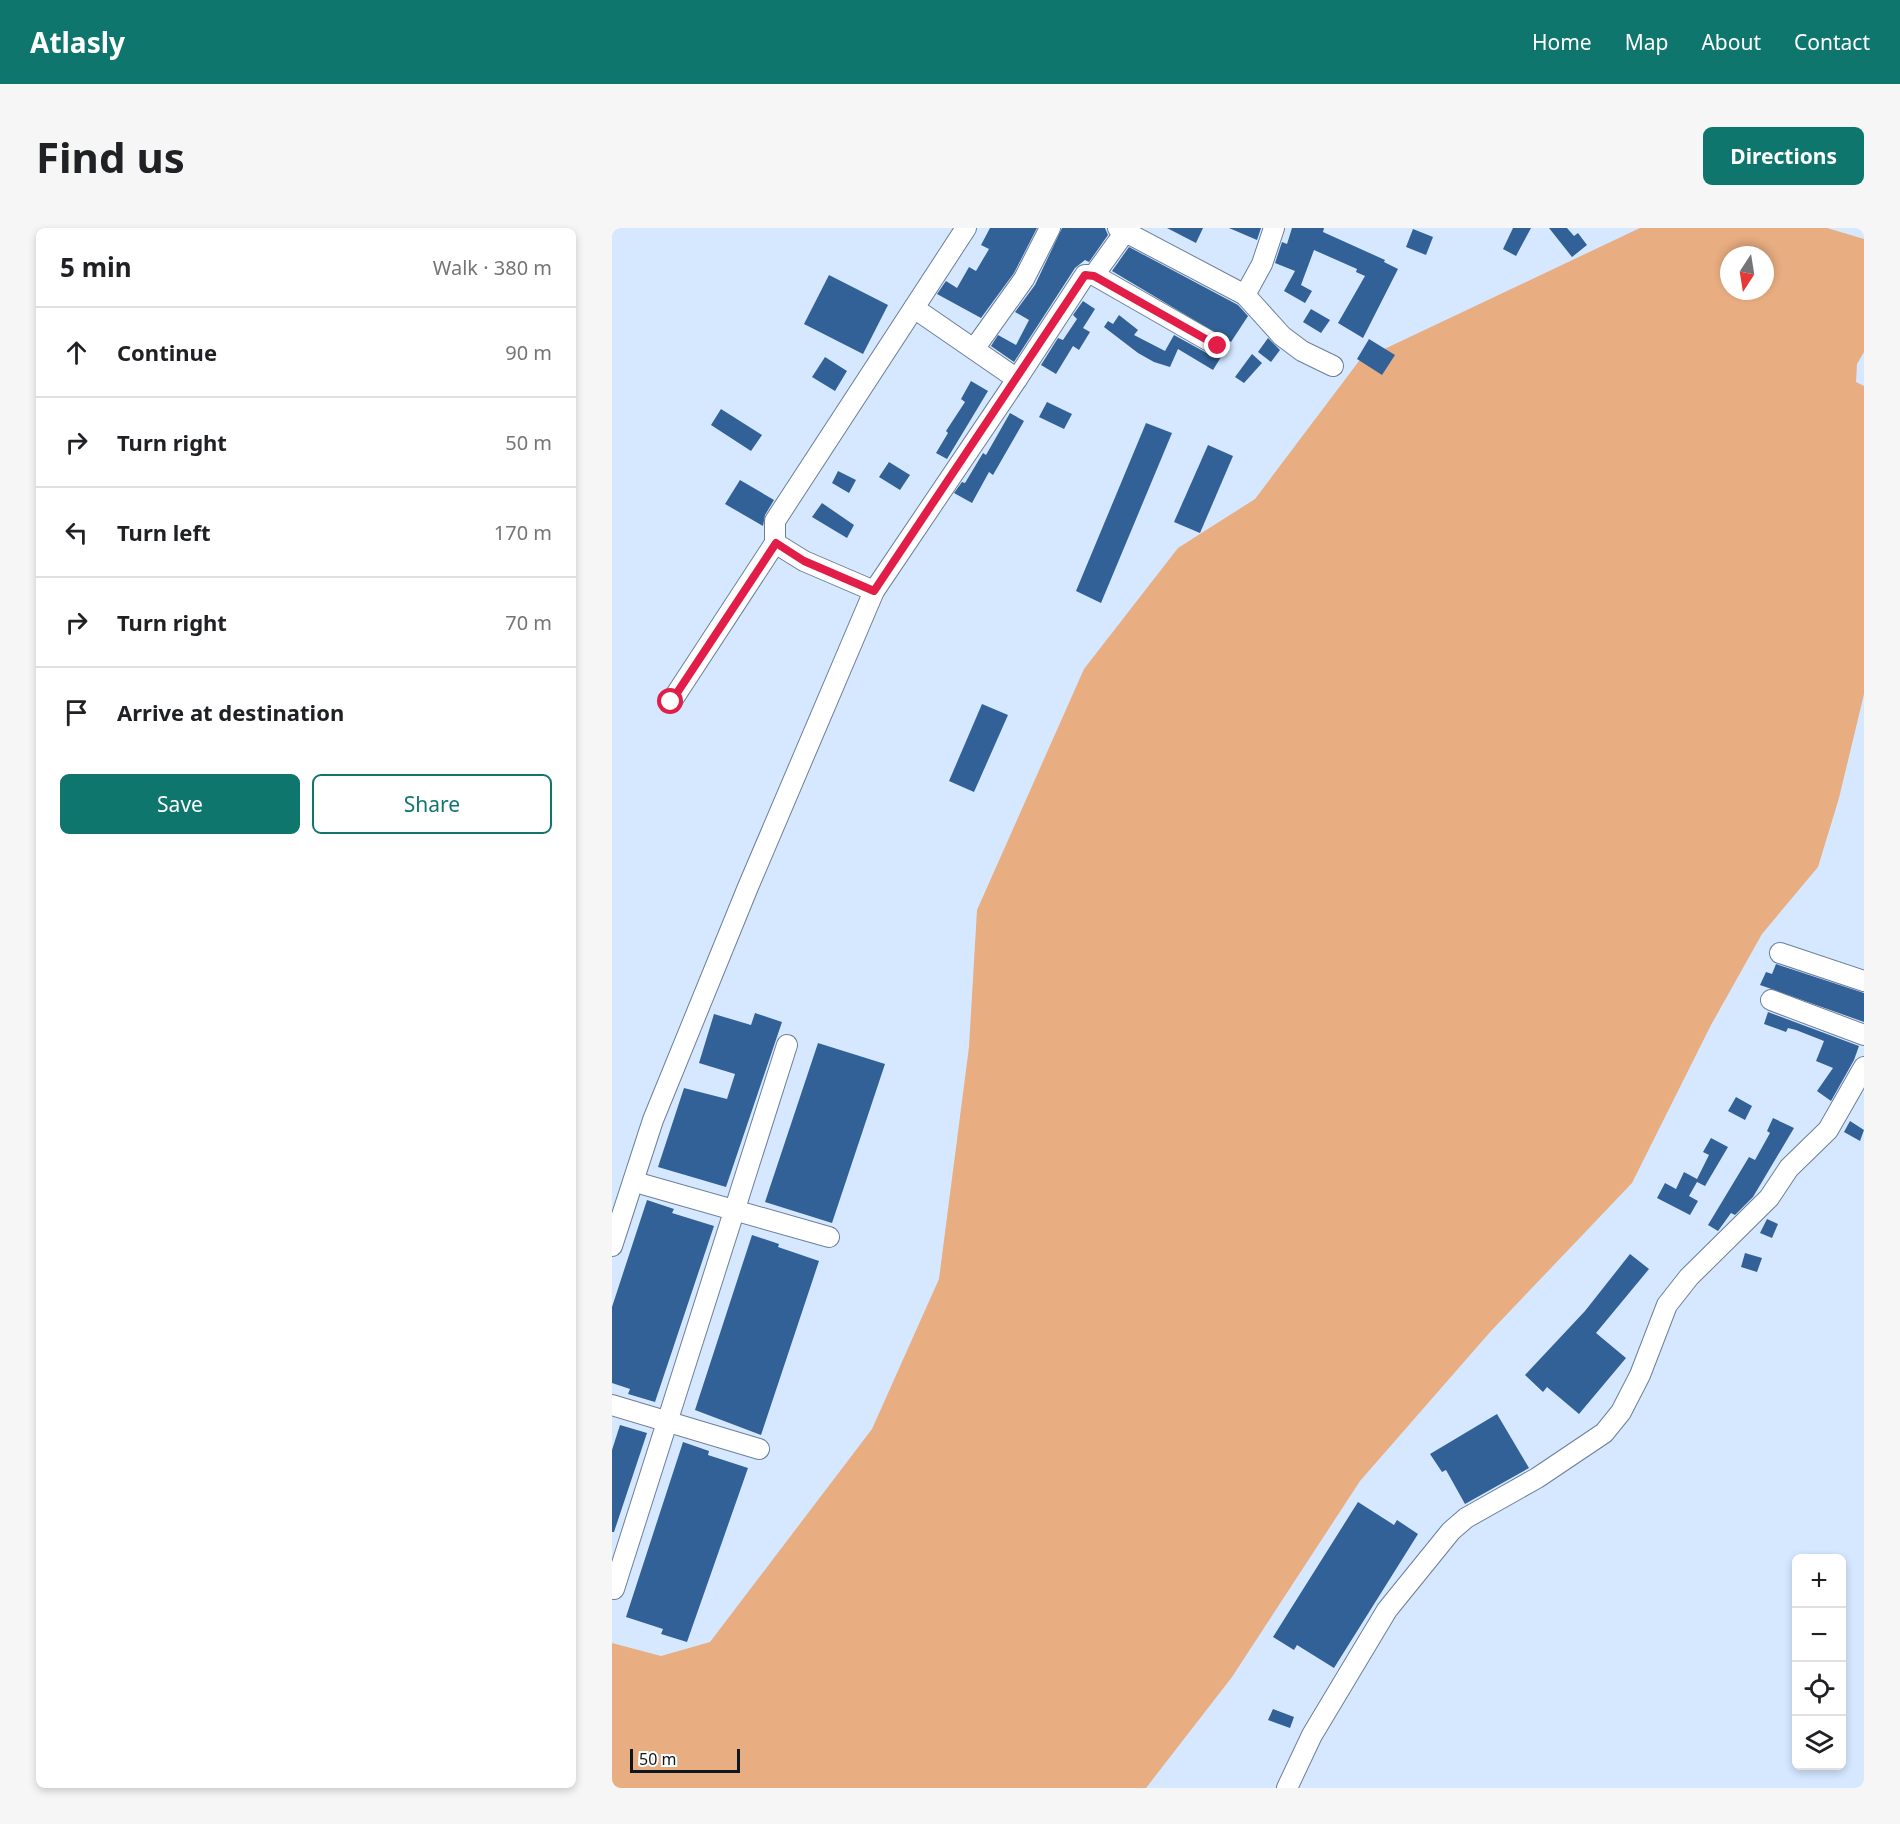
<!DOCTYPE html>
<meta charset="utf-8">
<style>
:root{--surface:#fff;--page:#f6f6f6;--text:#202124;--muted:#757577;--line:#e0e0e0;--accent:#0f766e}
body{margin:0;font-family:"Noto Sans",sans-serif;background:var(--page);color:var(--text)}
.controls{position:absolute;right:18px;bottom:18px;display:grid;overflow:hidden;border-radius:9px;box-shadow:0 3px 9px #0003}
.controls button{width:54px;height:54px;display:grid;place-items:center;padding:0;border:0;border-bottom:2px solid var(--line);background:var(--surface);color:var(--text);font:30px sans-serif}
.compass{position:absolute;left:1108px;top:18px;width:54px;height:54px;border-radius:50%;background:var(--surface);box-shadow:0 3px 9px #0003;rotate:192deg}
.scale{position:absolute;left:18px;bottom:15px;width:110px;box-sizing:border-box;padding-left:6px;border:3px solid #0e161f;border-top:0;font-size:16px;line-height:21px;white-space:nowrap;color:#0e161f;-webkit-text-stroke:4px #fff;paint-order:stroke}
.stop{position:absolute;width:18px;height:18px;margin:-14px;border:4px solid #e11d48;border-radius:50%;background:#fff}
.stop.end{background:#e11d48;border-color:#fff;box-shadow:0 2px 6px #0008}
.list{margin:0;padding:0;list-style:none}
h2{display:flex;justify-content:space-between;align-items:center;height:78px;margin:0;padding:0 24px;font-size:26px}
h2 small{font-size:20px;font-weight:400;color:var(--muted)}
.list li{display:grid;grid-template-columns:39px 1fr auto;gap:18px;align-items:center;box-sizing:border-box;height:90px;padding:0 24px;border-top:2px solid var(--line)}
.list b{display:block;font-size:22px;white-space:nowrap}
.list em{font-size:20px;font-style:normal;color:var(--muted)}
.actions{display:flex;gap:12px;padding:18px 24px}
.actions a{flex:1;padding:14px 0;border:2px solid var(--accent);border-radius:9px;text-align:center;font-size:21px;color:var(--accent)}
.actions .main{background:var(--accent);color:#fff}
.icon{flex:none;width:33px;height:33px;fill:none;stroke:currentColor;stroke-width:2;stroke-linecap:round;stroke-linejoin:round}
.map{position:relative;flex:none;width:1252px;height:1560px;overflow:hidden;border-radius:9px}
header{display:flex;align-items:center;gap:36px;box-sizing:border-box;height:84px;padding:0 30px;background:var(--accent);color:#fff}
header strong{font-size:28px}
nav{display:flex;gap:33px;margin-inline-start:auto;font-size:21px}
.intro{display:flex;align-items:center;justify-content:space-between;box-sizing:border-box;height:144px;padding:0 36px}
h1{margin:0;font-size:42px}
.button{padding:15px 27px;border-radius:9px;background:var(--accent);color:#fff;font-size:21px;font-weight:700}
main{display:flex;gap:36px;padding:0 36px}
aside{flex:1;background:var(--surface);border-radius:9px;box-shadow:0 3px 9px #0003}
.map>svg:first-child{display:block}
.green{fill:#e8ad81;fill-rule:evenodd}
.building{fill:#326197}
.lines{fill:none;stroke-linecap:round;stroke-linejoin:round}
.minor-casing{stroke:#6b7f99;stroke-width:22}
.minor{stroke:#fff;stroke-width:20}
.route{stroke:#e11d48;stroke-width:8}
</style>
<header>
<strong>Atlasly</strong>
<nav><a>Home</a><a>Map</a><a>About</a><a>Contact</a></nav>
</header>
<div class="intro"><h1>Find us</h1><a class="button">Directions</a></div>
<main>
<aside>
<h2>5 min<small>Walk · 380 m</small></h2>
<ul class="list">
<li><svg class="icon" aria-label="ahead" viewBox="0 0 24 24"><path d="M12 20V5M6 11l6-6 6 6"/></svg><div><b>Continue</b></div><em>90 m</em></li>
<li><svg class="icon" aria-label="right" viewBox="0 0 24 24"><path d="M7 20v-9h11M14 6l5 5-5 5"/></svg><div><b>Turn right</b></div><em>50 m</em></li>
<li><svg class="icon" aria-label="left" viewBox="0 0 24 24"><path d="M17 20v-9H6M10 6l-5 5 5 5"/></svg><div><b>Turn left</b></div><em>170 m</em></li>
<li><svg class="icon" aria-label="right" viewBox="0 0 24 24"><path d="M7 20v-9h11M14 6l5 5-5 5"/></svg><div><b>Turn right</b></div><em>70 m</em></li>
<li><svg class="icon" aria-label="arrive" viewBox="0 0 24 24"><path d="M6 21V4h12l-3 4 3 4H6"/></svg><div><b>Arrive at destination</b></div></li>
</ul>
<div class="actions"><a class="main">Save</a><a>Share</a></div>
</aside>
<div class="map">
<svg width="1252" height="1560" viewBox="0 0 1252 1560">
<rect width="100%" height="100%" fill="#d5e8ff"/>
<path class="green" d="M 1028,0 L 1215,0 L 1252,11 L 1252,124 L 1245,136 L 1244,154 L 1252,158 L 1252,466 L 1227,570 L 1206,639 L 1150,706 L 1099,797 L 1020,955 L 879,1103 L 748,1253 L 620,1449 L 534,1560 L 0,1560 L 0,1415 L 49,1428 L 98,1414 L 260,1201 L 327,1051 L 357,819 L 365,682 L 472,441 L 566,320 L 643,271 L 747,133 ZM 1117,27 L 1153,27 L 1153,63 L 1117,63 Z"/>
<g class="building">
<path d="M 378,0 L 425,0 L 402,45 L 369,90 L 325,66 L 334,53 L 345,60 L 357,39 L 364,43 L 377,21 L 369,17 Z"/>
<path d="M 450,0 L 493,0 L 496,7 L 477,34 L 473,32 L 463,40 L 402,134 L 379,118 L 386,107 L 404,117 L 417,92 L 403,84 L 423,57 Z"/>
<path d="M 555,0 L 591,0 L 584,15 Z"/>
<path d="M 617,0 L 649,0 L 645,12 Z"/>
<path d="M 680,0 L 712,0 L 711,4 L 773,32 L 772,34 L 786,41 L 751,110 L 726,95 L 753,48 L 744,44 L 745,41 L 702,22 L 689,57 L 700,63 L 693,75 L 672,63 L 683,43 L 663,35 L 670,14 L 675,16 Z"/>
<path d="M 901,0 L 919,0 L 904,28 L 891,21 Z"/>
<path d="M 937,0 L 955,0 L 962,8 L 966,5 L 975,17 L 960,29 Z"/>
<path d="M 801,1 L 821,9 L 814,27 L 794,19 Z"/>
<path d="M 517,19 L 626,77 L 636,88 L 619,114 L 500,43 Z"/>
<path d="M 217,47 L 276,77 L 251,126 L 192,96 Z"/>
<path d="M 471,73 L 483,81 L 471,100 L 478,104 L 467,122 L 461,118 L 444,146 L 429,137 L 446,110 L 451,112 L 465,91 L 461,87 Z"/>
<path d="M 699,81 L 718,92 L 709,105 L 691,94 Z"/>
<path d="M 507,87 L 526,102 L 522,107 L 553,123 L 562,107 L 600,128 L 609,129 L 601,142 L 566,121 L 558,139 L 542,134 L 526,125 L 492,99 L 496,93 L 501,96 Z"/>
<path d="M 656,110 L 668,122 L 659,134 L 646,124 Z"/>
<path d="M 757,111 L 783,127 L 770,147 L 745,131 Z"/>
<path d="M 640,126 L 650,135 L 632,155 L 623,149 Z"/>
<path d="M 213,129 L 235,143 L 223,163 L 200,149 Z"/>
<path d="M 359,153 L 376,163 L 335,231 L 324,225 L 336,205 L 334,203 L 353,174 L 349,171 Z"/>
<path d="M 435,174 L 460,186 L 452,201 L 427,189 Z"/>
<path d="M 109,181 L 150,207 L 139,223 L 99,197 Z"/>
<path d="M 398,185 L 412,193 L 381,247 L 377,244 L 360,275 L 342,265 L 350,254 L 353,255 L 371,225 L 374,227 Z"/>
<path d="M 534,195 L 560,205 L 489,375 L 464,363 Z"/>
<path d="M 596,217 L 621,228 L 588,305 L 562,294 Z"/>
<path d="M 277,234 L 298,247 L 288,262 L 267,249 Z"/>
<path d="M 226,243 L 244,252 L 237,265 L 220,255 Z"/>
<path d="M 128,252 L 162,272 L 153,287 L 151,298 L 113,276 Z"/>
<path d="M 210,275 L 242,297 L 235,310 L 200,289 Z"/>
<path d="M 370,476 L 396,487 L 362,564 L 337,553 Z"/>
<path d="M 1164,736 L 1252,765 L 1252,794 L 1148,757 L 1154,744 L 1160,746 Z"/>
<path d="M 1156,784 L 1247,818 L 1242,832 L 1219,873 L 1205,863 L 1221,840 L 1204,833 L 1212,813 L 1184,802 L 1176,800 L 1174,804 L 1152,796 Z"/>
<path d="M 143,785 L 170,794 L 114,959 L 46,939 L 72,860 L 115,871 L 123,846 L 87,835 L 102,786 L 139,797 Z"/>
<path d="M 206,815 L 273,836 L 220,995 L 153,974 Z"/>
<path d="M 1124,869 L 1140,878 L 1133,892 L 1116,883 Z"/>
<path d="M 1161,890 L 1182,900 L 1141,969 L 1123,987 L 1119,985 L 1106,1003 L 1096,997 L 1137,929 L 1143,932 L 1158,905 L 1155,903 Z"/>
<path d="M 1238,893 L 1252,902 L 1248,913 L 1232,904 Z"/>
<path d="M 1099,910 L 1116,919 L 1093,958 L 1085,954 L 1077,968 L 1086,973 L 1078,987 L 1045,970 L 1053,955 L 1064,961 L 1072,944 L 1085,951 L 1097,927 L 1091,924 Z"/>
<path d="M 35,972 L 62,981 L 60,985 L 102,998 L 43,1174 L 16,1166 L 18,1161 L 0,1155 L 0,1079 Z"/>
<path d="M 1155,991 L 1166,996 L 1160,1010 L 1148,1005 Z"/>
<path d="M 140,1007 L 167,1016 L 166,1019 L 207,1033 L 149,1207 L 83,1182 Z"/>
<path d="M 1133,1025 L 1150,1030 L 1145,1044 L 1129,1039 Z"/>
<path d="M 1018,1026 L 1037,1041 L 984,1105 L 1014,1130 L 967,1186 L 935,1159 L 931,1164 L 913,1147 L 973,1083 Z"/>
<path d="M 885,1186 L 917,1240 L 853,1276 L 834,1242 L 830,1244 L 818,1226 Z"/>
<path d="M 8,1197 L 35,1205 L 2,1304 L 0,1304 L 0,1222 Z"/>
<path d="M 71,1214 L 97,1223 L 96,1227 L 136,1240 L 75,1414 L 49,1406 L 51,1401 L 14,1389 Z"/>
<path d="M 746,1274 L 782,1297 L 785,1292 L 806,1306 L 722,1440 L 685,1417 L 682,1422 L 661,1409 Z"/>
<path d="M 661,1481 L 682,1489 L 678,1500 L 656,1492 Z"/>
</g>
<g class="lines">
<defs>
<g id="minor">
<path d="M 506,0 L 633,67 L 670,108 L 690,123 L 721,138"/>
<path d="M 482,47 L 606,118"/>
<path d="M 633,67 L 650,36 L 662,0"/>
<path d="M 362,121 L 412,51 L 438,0"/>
<path d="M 405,151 L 473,47 L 482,47 L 513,4"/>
<path d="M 262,363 L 192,333 L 163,315 L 163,293 L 354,0"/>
<path d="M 59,474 L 163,315"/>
<path d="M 1168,725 L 1252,753"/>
<path d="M 1159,772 L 1252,807"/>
<path d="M 23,954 L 217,1009"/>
<path d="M 0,1018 L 41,892 L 136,659 L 262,363 L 405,151 L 302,80"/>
<path d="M 0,1177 L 147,1221"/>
<path d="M 2,1361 L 175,817"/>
<path d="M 675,1560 L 700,1507 L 775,1382 L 839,1303 L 854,1290 L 925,1250 L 992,1205 L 1009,1184 L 1028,1147 L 1055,1077 L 1077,1049 L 1157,970 L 1177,940 L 1216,902 L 1252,839"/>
</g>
</defs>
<use href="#minor" class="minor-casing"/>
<use href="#minor" class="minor"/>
</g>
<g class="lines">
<path class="route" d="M 59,474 L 164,315 L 192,333 L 262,363 L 473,47 L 482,48 L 606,118"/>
</g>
</svg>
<div class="controls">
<button>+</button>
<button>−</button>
<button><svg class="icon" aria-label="locate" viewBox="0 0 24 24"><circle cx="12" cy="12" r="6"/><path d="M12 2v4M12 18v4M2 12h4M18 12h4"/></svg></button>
<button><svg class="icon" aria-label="layers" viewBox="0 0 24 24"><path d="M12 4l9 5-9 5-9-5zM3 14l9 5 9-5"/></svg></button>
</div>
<svg class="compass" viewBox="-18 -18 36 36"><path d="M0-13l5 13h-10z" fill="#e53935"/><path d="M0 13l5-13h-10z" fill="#757577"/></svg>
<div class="scale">50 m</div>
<div class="stop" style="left:59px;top:474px"></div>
<div class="stop end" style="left:606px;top:118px"></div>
</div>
</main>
